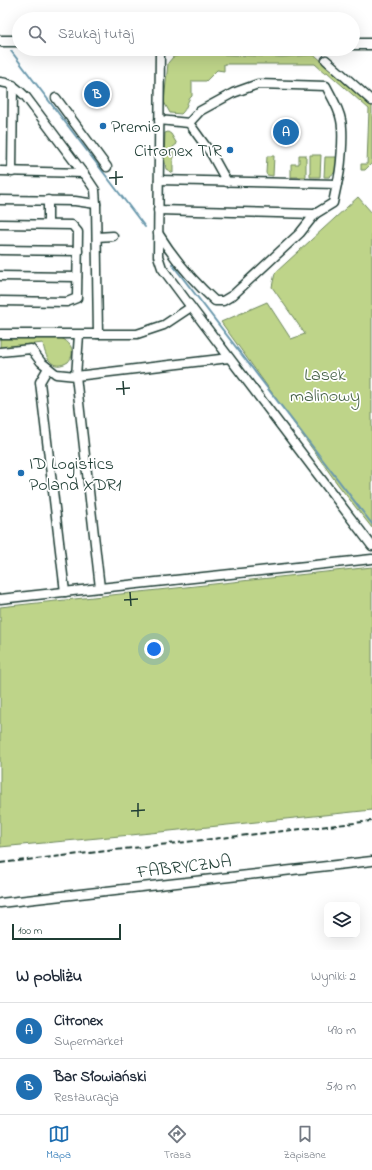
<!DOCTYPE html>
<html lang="pl">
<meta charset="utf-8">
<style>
:root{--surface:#fff;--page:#f6f6f7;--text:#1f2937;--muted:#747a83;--line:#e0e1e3;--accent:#1f6fb2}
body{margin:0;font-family:"Indie Flower",sans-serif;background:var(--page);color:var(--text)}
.controls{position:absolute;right:12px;bottom:12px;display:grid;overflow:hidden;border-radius:8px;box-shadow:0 4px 16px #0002}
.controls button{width:36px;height:36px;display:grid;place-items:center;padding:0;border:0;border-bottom:1px solid var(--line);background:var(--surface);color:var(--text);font:20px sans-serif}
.scale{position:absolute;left:12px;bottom:10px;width:109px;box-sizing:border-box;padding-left:4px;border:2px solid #1f3d34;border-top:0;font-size:11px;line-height:14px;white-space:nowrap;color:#1f3d34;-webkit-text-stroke:3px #fff;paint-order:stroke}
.you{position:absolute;left:154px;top:649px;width:14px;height:14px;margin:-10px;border:3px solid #fff;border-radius:50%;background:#1a73e8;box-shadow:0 0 0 6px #1a73e833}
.badge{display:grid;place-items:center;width:26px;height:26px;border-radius:50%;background:var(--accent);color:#fff;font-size:13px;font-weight:700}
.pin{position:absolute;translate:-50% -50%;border:2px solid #fff;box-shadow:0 1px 4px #0006}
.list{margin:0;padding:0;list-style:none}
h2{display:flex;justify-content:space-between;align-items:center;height:52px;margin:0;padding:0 16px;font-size:17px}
h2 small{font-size:13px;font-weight:400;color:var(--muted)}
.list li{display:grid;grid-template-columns:26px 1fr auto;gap:12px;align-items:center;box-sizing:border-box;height:56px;padding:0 16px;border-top:1px solid var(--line)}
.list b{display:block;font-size:15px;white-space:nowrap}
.list p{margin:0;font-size:13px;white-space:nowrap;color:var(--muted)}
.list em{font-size:13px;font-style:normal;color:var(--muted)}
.icon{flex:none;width:22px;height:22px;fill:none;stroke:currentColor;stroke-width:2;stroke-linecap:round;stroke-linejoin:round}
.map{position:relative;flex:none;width:372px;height:950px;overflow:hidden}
.search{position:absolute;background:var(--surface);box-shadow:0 4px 16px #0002;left:12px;right:12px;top:12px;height:44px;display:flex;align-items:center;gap:10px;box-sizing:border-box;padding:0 14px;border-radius:22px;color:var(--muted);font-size:15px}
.sheet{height:164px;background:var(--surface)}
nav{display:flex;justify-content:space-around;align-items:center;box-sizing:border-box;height:56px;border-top:1px solid var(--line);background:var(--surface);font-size:11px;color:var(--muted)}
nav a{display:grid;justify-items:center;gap:2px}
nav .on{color:var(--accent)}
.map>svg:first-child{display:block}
.green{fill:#bed489;stroke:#6e885e}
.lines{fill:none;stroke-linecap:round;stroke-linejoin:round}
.stream{stroke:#6b99ad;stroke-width:2}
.minor-casing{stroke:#1f3d34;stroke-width:11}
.major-casing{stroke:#1f3d34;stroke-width:13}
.minor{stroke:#fff;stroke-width:8}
.major{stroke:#fff;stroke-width:10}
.rail{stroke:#1f3d34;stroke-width:2;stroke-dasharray:6 3;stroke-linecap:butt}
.ticks{fill:none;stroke:#1f3d34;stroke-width:1.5}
.poi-dot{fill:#1f6fb2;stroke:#fff;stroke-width:1.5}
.labels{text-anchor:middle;stroke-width:3.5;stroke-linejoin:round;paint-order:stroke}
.poi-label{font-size:18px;fill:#1f3d34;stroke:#fff;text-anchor:start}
.park-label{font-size:18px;fill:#476349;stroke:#fff}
.street-label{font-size:18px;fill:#1f3d34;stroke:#fff}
</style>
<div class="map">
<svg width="372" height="950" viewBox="0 0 372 950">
<rect width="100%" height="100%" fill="#fff"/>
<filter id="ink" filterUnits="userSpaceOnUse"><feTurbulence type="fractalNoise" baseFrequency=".025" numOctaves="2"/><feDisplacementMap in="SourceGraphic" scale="8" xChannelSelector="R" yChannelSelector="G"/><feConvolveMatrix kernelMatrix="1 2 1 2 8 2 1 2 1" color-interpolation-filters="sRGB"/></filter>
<g filter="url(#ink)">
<g class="green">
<path d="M 189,53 L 282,57 L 312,55 L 316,56 L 372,106 L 372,163 L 365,170 L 361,170 L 361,164 L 367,164 L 369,109 L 327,72 L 325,73 L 315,64 L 224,64 L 224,71 L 217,70 L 206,81 L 192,81 L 192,96 C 186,101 188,108 181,114 L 170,113 L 164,102 L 168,63 L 173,57 Z"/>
<path d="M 168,132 L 171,134 L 177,144 L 173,147 L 173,173 L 166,169 L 164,157 L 165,133 Z"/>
<path d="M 299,155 L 306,155 L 306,177 L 291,177 L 291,164 L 299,164 Z"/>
<path d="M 310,155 L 321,155 L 320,177 L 310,177 Z"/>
<path d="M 267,156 L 274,156 L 273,176 L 267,175 L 266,173 Z"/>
<path d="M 325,157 L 338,157 L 335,172 L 329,177 L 324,177 Z"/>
<path d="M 358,197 L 372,213 L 372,528 L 339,486 L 221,322 L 267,302 L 291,339 L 305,334 L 272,287 L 275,273 Z"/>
<path d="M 0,338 L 61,338 C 72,343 76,353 68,362 C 52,372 45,357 43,343 L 0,348 Z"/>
<path d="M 372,567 L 372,810 L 131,835 L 0,847 L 0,607 Z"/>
</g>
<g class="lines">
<g class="stream">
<path d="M 11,51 L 145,227"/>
<path d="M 172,264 L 372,524"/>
</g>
<defs>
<g id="minor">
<path d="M 326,60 L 372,101"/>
<path d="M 0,82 C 12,83 17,88 26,97 L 89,181 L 95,190 L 96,204 L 98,334"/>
<path d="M 56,98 L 107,167"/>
<path d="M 159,120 L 189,123 L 212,155 L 227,182"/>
<path d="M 189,123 L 200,111 L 233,93 L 258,84 L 326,86 C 331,96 339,108 341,120 C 344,134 341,172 337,184"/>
<path d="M 0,171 L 84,173"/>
<path d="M 12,172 L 13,85"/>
<path d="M 0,200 L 75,201 L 96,204"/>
<path d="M 48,200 L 48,224"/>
<path d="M 158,210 L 315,214 L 333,203 L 337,184 L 159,180"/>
<path d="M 0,224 L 72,225 L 78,232 L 77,298 L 67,302 L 0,301"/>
<path d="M 158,233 C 173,257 194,282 215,301 L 223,301 L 233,295 L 300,233 L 315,214"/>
<path d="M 97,237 L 113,236"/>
<path d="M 0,250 L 78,251"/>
<path d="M 0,276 L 77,277"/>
<path d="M 191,307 L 372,546"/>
<path d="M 0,334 L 137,334 L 164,325 L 191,307 L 162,268 L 158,256 L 160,49"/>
<path d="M 0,352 L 31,349 L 41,362 L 56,374 L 76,376 L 229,358"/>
<path d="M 48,368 L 40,382 L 65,592"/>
<path d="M 100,588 L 372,559"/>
<path d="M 0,599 L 100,588 L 76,376 L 79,335"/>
<path d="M 0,903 L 372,861"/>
</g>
<g id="major">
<path d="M 0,41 L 19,41"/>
<path d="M 353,44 L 372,44"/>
</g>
</defs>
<use href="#minor" class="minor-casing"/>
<use href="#major" class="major-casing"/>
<use href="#minor" class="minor"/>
<use href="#major" class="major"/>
<path class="rail" d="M 0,863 L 372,821"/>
</g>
</g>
<path class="ticks" d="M 116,171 L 116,185M 109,178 L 123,177M 123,381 L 124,395M 116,389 L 130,388M 130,592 L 131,606M 124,600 L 138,599M 138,803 L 138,817M 131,811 L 145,810"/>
<g class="poi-dot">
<circle cx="103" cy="126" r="4"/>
<circle cx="230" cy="150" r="4"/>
<circle cx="21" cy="473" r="4"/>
</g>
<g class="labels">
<g class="poi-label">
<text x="111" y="132">Premio</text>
<text x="222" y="156" text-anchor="end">Citronex TIR</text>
<text x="29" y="469">ID Logistics<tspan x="29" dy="21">Poland XDR1</tspan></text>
</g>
<g class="park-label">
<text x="325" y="380">Lasek<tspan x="325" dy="21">malinowy</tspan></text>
</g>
<g class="street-label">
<text transform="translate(184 866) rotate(-7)" y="6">FABRYCZNA</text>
</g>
</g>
</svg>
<div class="controls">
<button><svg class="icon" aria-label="layers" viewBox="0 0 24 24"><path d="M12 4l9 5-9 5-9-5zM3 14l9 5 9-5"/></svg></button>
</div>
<div class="scale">100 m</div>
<div class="you"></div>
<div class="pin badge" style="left:286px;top:132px">A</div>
<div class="pin badge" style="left:97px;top:94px">B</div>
<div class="search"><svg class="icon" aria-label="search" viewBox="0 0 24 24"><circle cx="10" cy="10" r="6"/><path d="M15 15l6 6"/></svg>Szukaj tutaj</div>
</div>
<section class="sheet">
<h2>W pobliżu<small>Wyniki: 2</small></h2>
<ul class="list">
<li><span class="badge">A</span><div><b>Citronex</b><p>Supermarket</p></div><em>490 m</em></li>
<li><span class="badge">B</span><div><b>Bar Słowiański</b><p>Restauracja</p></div><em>510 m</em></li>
</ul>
</section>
<nav>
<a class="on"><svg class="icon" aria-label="map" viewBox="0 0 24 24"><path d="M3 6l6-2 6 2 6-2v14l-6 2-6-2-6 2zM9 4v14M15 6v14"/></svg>Mapa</a>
<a><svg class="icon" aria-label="directions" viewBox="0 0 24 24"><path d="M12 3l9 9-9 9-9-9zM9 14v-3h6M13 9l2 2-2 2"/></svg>Trasa</a>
<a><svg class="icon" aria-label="saved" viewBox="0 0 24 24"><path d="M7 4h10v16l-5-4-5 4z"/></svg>Zapisane</a>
</nav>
